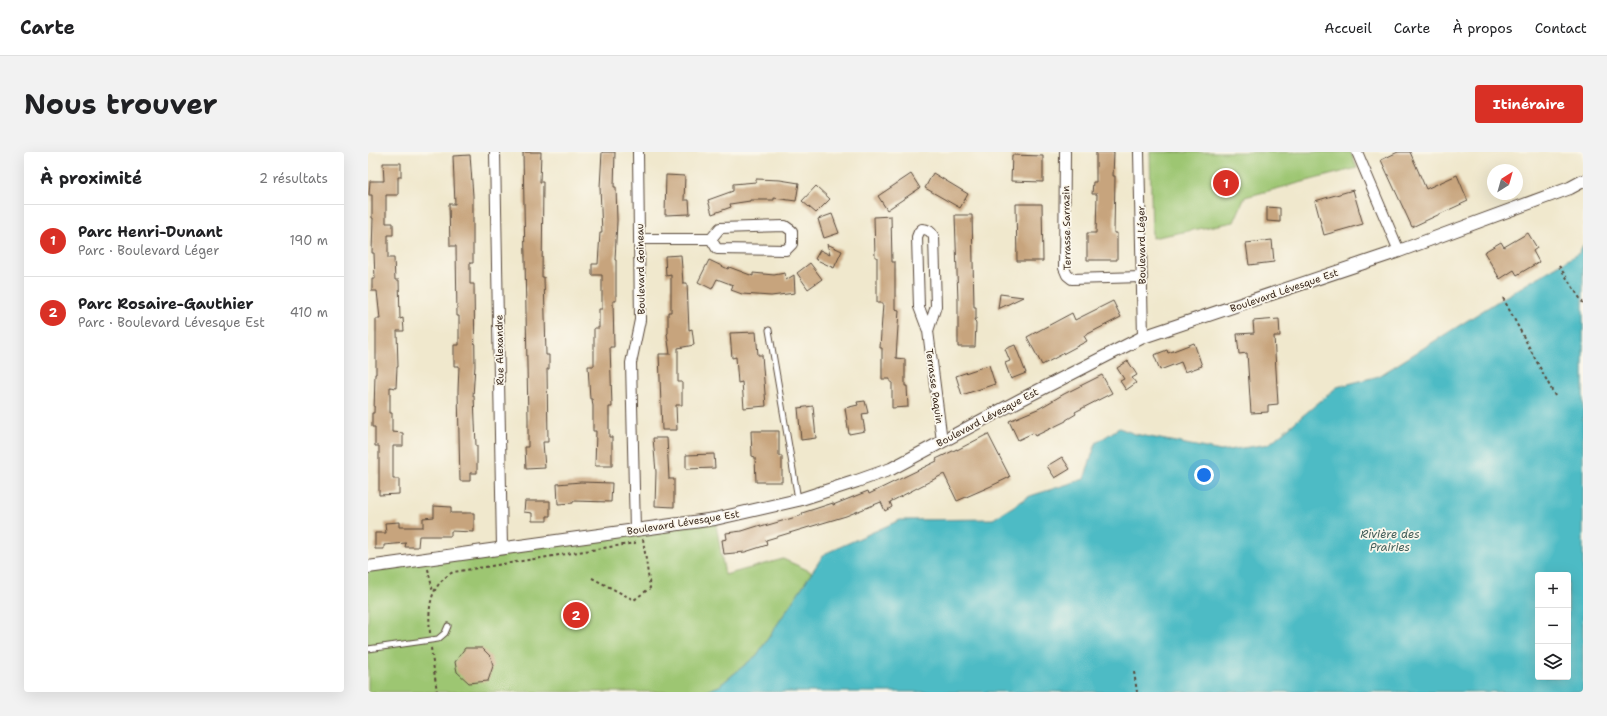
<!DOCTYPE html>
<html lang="fr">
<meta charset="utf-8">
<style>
:root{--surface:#fff;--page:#f2f2f2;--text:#202124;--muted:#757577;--line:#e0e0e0;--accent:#d93025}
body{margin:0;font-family:"Shantell Sans",sans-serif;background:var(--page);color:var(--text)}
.controls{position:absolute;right:12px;bottom:12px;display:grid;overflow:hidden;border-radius:4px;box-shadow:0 4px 16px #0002}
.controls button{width:36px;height:36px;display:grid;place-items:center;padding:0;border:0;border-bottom:1px solid var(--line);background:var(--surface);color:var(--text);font:20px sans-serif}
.compass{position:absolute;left:1119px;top:12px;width:36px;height:36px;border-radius:50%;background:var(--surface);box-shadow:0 4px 16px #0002;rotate:37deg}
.you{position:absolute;left:836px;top:323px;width:14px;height:14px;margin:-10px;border:3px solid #fff;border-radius:50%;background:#1a73e8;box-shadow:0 0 0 6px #1a73e833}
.badge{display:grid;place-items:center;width:26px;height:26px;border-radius:50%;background:var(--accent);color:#fff;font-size:13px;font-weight:700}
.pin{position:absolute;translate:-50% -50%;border:2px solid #fff;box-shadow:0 1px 4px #0006}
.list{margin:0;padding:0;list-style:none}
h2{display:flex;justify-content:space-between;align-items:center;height:52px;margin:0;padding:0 16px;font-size:17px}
h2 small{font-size:13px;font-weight:400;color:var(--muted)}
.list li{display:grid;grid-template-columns:26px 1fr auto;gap:12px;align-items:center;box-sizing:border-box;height:72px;padding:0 16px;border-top:1px solid var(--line)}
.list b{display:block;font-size:15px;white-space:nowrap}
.list p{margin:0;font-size:13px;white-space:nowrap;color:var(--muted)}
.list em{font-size:13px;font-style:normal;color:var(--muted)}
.icon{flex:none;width:22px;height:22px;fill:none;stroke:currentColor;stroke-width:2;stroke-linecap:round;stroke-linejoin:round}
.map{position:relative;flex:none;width:1215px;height:540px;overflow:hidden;border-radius:4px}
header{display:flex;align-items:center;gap:24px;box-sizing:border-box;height:56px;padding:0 20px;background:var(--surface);border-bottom:1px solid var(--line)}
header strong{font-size:19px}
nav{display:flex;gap:22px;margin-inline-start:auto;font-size:14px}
.intro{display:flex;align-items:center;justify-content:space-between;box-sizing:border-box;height:96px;padding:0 24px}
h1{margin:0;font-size:28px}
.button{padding:10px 18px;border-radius:4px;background:var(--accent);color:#fff;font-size:14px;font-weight:700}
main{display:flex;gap:24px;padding:0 24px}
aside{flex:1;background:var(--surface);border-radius:4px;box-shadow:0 4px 16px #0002}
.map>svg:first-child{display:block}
.green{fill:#9dc672;stroke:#6c7848}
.water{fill:#4dbbc5;stroke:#447272;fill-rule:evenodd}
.building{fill:#c7a47d}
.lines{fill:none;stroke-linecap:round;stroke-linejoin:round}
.service-casing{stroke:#564638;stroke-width:7}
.minor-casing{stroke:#564638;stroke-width:12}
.tertiary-casing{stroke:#564638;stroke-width:14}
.path{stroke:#564638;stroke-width:2;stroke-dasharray:3 3;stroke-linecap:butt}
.service{stroke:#fff;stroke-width:5}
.minor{stroke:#fff;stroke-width:10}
.tertiary{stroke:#fff;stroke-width:12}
.labels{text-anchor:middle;stroke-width:3.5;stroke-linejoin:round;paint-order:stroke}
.street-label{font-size:10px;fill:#3b2a1e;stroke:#fbf7ec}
.water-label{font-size:11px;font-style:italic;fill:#415d58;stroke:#fbf7ec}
</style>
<header>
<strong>Carte</strong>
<nav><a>Accueil</a><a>Carte</a><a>À propos</a><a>Contact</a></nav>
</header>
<div class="intro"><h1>Nous trouver</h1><a class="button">Itinéraire</a></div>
<main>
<aside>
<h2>À proximité<small>2 résultats</small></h2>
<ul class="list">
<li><span class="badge">1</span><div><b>Parc Henri-Dunant</b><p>Parc · Boulevard Léger</p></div><em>190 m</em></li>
<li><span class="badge">2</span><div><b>Parc Rosaire-Gauthier</b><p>Parc · Boulevard Lévesque Est</p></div><em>410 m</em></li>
</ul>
</aside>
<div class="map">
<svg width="1215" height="540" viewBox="0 0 1215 540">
<rect width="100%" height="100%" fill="#fbf7ec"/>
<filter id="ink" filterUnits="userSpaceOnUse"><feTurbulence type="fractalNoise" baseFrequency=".025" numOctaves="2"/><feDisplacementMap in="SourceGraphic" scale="8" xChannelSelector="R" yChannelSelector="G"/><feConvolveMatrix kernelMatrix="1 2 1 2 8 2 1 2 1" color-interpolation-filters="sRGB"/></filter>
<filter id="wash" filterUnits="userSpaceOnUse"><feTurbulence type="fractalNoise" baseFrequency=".012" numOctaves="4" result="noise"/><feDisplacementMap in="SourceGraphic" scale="16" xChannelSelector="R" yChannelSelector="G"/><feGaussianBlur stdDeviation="0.9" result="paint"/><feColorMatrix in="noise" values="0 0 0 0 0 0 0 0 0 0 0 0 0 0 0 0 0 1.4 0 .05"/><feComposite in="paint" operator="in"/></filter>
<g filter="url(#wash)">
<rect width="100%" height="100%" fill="#f0e8cd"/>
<g class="green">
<path d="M 782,0 L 983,0 L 989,16 L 877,45 L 866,70 L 784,86 Z"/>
<path d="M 347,367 L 357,423 L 415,407 L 444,420 L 389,503 L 351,534 L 336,540 L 0,540 L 0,415 Z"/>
</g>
<path class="water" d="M 1215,93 L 1215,540 L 336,540 L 351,534 L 389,503 L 456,402 L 532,368 L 625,367 L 662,344 L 716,327 L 728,291 L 751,276 L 767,282 L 853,299 L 901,292 L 969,235 L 1011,224 L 1135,146 L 1211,101 ZM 1170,423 L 1200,423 L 1200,525 L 1170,525 Z"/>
<g id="blocks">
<g class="building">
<path d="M 155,0 L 173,0 L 172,30 L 175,30 L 174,125 L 176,125 L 178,203 L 181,203 L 181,217 L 179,217 L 180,290 L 175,290 L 177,316 L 158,317 L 157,295 L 160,295 L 160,266 Z"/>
<path d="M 234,0 L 247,0 L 246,35 L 248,35 L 249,69 L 247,108 L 248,108 L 248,149 L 245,149 L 246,195 L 242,195 L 244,255 L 241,255 L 241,285 L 244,285 L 244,314 L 227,314 L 228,279 L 225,279 L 225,254 L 224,247 L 222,247 L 220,214 L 226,214 L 226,176 L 231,176 L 231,157 L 234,157 L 234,123 L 224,123 L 224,112 L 230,112 L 232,81 L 234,81 L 232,35 Z"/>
<path d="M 728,0 L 746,0 L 745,24 L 747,24 L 746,81 L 749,81 L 749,108 L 719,108 L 719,81 L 728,81 L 729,42 L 724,42 L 725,30 L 728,30 Z"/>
<path d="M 1030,0 L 1042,0 L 1058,37 L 1089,23 L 1100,49 L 1044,75 L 1013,8 Z"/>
<path d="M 102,3 L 105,44 L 105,111 L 102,111 L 102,132 L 106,132 L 107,214 L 105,244 L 106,244 L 108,294 L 109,294 L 109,321 L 102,321 L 102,329 L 92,329 L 90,239 L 91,214 L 86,214 L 86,193 L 91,193 L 91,164 L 89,164 L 88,94 L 82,94 L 81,52 L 87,52 L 85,4 Z"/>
<path d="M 644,3 L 675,4 L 675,30 L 643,29 Z"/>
<path d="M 15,11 L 33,11 L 33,25 L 30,25 L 30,43 L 18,43 L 18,71 L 25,71 L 25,83 L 20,83 L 20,106 L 26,106 L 27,128 L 31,128 L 32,167 L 35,166 L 36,179 L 29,179 L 30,215 L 29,215 L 28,236 L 22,235 L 22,261 L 24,261 L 24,280 L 35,281 L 35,294 L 25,294 L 25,327 L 31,327 L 31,342 L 11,343 L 11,294 L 7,294 L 7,275 L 4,275 L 4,261 L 6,261 L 7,222 L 8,222 L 8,167 L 12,167 L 9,139 L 4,139 L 4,127 L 7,127 L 6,101 L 4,101 L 5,66 L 4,66 L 4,43 L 1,43 L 2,29 L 16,29 Z"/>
<path d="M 565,21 L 600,42 L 592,56 L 557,36 Z"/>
<path d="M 543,22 L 552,36 L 519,58 L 510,44 Z"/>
<path d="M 298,23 L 317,24 L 316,48 L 321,48 L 322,62 L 297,63 Z"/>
<path d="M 388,27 L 412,28 L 431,31 L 428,49 L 406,46 L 406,48 L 382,48 L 382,49 L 362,52 L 363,55 L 344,62 L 340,48 L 365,39 L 365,32 L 388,30 Z"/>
<path d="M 448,34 L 462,47 L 448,61 L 434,49 Z"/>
<path d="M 985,38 L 995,72 L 956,83 L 947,49 Z"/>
<path d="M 648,52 L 674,52 L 675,109 L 649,109 Z"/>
<path d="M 899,55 L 912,56 L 912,70 L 899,69 Z"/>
<path d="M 464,62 L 471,81 L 456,86 L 450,67 Z"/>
<path d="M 587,63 L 604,63 L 606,155 L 608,155 L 608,167 L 606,167 L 608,172 L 607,195 L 590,195 L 590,149 Z"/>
<path d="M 523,64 L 524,110 L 527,110 L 527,157 L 531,158 L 528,206 L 537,207 L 537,234 L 539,234 L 540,255 L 524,256 L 524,230 L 522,230 L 522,227 L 514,227 L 514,196 L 512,196 L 515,151 L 509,151 L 509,105 L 507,105 L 506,65 Z"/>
<path d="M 1160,81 L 1169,96 L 1165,99 L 1171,110 L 1149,123 L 1146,118 L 1132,127 L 1116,100 L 1133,90 L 1136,95 Z"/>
<path d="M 904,88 L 906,110 L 881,113 L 878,91 Z"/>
<path d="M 459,92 L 474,99 L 466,116 L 447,107 L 452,98 L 462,103 Z"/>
<path d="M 313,103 L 315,131 L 319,131 L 321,178 L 324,177 L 326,193 L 310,196 L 310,230 L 314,230 L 314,253 L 308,253 L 309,278 L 294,278 L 291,202 L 302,202 L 299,182 L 300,181 L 300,160 L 303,160 L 303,123 L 298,124 L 297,104 Z"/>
<path d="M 341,108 L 360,117 L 361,115 L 385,124 L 385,121 L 406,123 L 417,121 L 418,128 L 426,123 L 427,141 L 403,144 L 374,142 L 363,138 L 365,133 L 349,127 L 344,137 L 330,130 Z"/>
<path d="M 442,111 L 454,127 L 440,137 L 429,121 Z"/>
<path d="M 632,142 L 655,145 L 630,157 Z"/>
<path d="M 745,149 L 753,165 L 716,184 L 719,189 L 674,213 L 659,185 L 704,161 L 707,168 Z"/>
<path d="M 911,167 L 912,184 L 906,184 L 910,252 L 900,253 L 900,260 L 883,261 L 879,201 L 871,202 L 869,182 L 886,181 L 885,169 Z"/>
<path d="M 388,180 L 390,203 L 394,203 L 398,254 L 376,256 L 374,230 L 370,231 L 368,205 L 364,206 L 362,181 Z"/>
<path d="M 826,191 L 834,214 L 817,220 L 813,210 L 792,218 L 786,203 L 799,198 L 800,201 Z"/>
<path d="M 647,193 L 658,221 L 643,227 L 637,211 L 642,209 L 637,197 Z"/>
<path d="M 760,209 L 769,223 L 764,226 L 768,231 L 758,238 L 752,229 L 756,227 L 749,216 Z"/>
<path d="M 621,213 L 627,232 L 594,243 L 588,224 Z"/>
<path d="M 734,223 L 744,241 L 707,260 L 708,262 L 698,268 L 698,269 L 667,284 L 665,281 L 650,288 L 641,269 L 672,256 L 696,242 Z"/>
<path d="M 497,249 L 500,261 L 494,262 L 497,279 L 481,282 L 477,256 L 490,253 L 489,250 Z"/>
<path d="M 445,254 L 448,286 L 433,288 L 430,256 Z"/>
<path d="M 383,279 L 411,279 L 411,304 L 414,304 L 414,330 L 388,330 L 387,305 L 384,304 Z"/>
<path d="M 620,282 L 642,325 L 621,335 L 589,349 L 576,322 L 522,350 L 524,355 L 517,359 L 513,350 L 478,364 L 398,388 L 399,393 L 377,400 L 356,402 L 354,388 L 359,387 L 358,381 L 374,379 L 393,373 L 393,375 L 435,363 L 434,361 L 465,351 L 465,353 L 500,339 L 501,342 L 569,309 L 568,307 L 589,297 L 589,298 Z"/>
<path d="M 285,286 L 299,286 L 301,327 L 306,327 L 306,355 L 287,354 L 288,320 Z"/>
<path d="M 346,302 L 347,316 L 318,317 L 318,303 Z"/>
<path d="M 694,305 L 702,317 L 687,326 L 679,314 Z"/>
<path d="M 213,330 L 244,331 L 243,350 L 205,349 L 205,351 L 190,352 L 189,332 Z"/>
<path d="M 157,349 L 182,349 L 182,364 L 179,364 L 179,369 L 164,369 L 164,361 L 156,360 Z"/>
<path d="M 66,354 L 83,355 L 83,361 L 106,361 L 106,380 L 83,379 L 83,384 L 51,384 L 50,395 L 37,395 L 38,391 L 16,393 L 16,397 L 7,397 L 7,381 L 18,381 L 17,371 L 31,370 L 31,375 L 55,375 L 55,366 L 66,365 Z"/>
<path d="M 97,496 L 114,496 L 123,505 L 125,514 L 120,529 L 101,531 L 89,520 L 87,510 Z"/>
</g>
</g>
</g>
<g filter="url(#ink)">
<use href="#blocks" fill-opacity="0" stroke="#564638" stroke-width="1"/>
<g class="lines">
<defs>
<g id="service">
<path d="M 401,178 L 430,347"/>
<path d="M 0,497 L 70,487 L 77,481 L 80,474"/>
</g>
<g id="minor">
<path d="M 127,0 L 134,396"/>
<path d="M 697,0 L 696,116 L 699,123 L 704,127 L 774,125"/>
<path d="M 771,0 L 775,185"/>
<path d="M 989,0 L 1031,99"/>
<path d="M 417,74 L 424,79 L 424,92 L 418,98 L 349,97 L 343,87 L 352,76 Z"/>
<path d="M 271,87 L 343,87"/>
<path d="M 560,179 L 568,154 L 566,85 C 563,79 560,77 554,77 L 551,80 L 549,85 L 551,155 L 560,179 L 574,289"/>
<path d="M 267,378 L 263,211 L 272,168 L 270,0"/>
</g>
<path id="tertiary" d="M 0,415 L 347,367 L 430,348 L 489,329 L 523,317 L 652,248 L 775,185 L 1031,99 L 1202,36 L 1215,29"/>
</defs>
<use href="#service" class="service-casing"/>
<use href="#minor" class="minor-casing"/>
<use href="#tertiary" class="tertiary-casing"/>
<g class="path">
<path d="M 1191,114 L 1215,151"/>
<path d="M 1135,146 L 1187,244"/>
<path d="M 60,417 L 65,440"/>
<path d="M 224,426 L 266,448 L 282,436 L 275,387"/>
<path d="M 62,481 C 60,456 61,434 85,420 L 267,391 L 267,388"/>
<path d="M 63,496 L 69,540"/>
<path d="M 766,520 L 769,540"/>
</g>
<use href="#service" class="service"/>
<use href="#minor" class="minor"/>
<use href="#tertiary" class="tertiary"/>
</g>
</g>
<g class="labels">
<g class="street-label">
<text transform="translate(698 76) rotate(-91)" y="4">Terrasse Sarrazin</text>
<text transform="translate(773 93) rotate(-91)" y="4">Boulevard Léger</text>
<text transform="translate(272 117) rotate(-91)" y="4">Boulevard Goineau</text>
<text transform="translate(916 138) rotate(-19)" y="4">Boulevard Lévesque Est</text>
<text transform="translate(131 198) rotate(-91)" y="4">Rue Alexandre</text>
<text transform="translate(567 234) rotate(82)" y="4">Terrasse Paquin</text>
<text transform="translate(619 265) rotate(-28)" y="4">Boulevard Lévesque Est</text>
<text transform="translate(315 370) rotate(-9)" y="4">Boulevard Lévesque Est</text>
</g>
<g class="water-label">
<text x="1022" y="386">Rivière des<tspan x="1022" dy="13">Prairies</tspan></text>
</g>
</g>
</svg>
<div class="controls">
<button>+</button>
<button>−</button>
<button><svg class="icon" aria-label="layers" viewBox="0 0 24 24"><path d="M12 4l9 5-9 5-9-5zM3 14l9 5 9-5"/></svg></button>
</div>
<svg class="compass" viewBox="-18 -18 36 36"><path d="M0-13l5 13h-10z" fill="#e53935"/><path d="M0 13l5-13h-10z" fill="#757577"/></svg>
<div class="you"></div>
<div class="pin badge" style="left:858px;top:31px">1</div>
<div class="pin badge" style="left:208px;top:463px">2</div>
</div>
</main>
